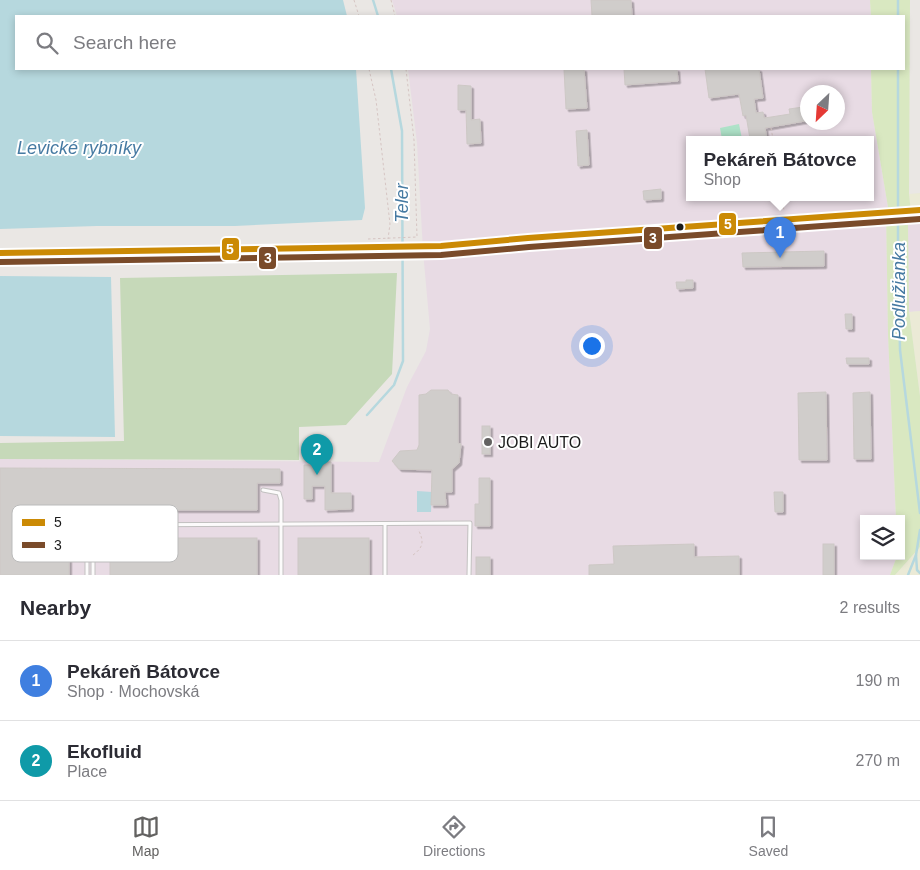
<!DOCTYPE html>
<meta charset="utf-8">
<style>
:root{--surface:#fff;--page:#f7f7f7;--text:#2b2b33;--muted:#7c7c81;--line:#e1e1e2;--accent:#636261}
body{margin:0;font-family:Arial,sans-serif;background:var(--page);color:var(--text)}
.controls{position:absolute;right:15px;bottom:15px;display:grid;overflow:hidden;border-radius:0px;box-shadow:0 2px 8px #0003}
.controls button{width:45px;height:45px;display:grid;place-items:center;padding:0;border:0;border-bottom:1px solid var(--line);background:var(--surface);color:var(--text);font:25px sans-serif}
.compass{position:absolute;left:800px;top:85px;width:45px;height:45px;border-radius:50%;background:var(--surface);box-shadow:0 2px 8px #0003;rotate:205deg}
.you{position:absolute;left:591px;top:345px;width:18px;height:18px;margin:-12px;border:4px solid #fff;border-radius:50%;background:#1a73e8;box-shadow:0 0 0 8px #1a73e833}
.badge{display:grid;place-items:center;width:32px;height:32px;border-radius:50%;background:var(--accent);color:#fff;font-size:16px;font-weight:700}
.pin{position:absolute;translate:-50% -41px;filter:drop-shadow(0 1px 2px #0008)}
.pin::after{content:'';position:absolute;top:26px;width:18px;height:15px;background:inherit;clip-path:polygon(0 0,100% 0,50% 100%)}
.popup{position:absolute;left:686px;top:136px;width:188px;height:65px;box-sizing:border-box;display:grid;place-content:center;border-radius:0px;background:var(--surface);filter:drop-shadow(0 1px 4px #0005);font-size:16px;white-space:nowrap;color:var(--muted)}
.popup b{font-size:19px;color:var(--text)}
.popup::after{content:'';position:absolute;left:50%;top:100%;margin-left:-10px;border:10px solid transparent;border-top-color:var(--surface)}
.list{margin:0;padding:0;list-style:none}
h2{display:flex;justify-content:space-between;align-items:center;height:65px;margin:0;padding:0 20px;font-size:21px}
h2 small{font-size:16px;font-weight:400;color:var(--muted)}
.list li{display:grid;grid-template-columns:32px 1fr auto;gap:15px;align-items:center;box-sizing:border-box;height:80px;padding:0 20px;border-top:1px solid var(--line)}
.list b{display:block;font-size:19px;white-space:nowrap}
.list p{margin:0;font-size:16px;white-space:nowrap;color:var(--muted)}
.list em{font-size:16px;font-style:normal;color:var(--muted)}
.icon{flex:none;width:28px;height:28px;fill:none;stroke:currentColor;stroke-width:2;stroke-linecap:round;stroke-linejoin:round}
.map{position:relative;flex:none;width:920px;height:575px;overflow:hidden}
.search{position:absolute;background:var(--surface);box-shadow:0 2px 8px #0003;left:15px;right:15px;top:15px;height:55px;display:flex;align-items:center;gap:12px;box-sizing:border-box;padding:0 18px;border-radius:0px;color:var(--muted);font-size:19px}
.sheet{height:225px;background:var(--surface)}
nav{display:flex;justify-content:space-around;align-items:center;box-sizing:border-box;height:70px;border-top:1px solid var(--line);background:var(--surface);font-size:14px;color:var(--muted)}
nav a{display:grid;justify-items:center;gap:2px}
nav .on{color:var(--accent)}
.map>svg:first-child{display:block}
.industrial{fill:#e8dbe4;fill-rule:evenodd}
.farmland{fill:#ebead6}
.grass{fill:#d9e8c1}
.forest{fill:#c6d9b9}
.pitch{fill:#aee2c8}
.water{fill:#b6d8de}
.lines{fill:none;stroke-linecap:round;stroke-linejoin:round}
.stream{stroke:#b6d8de;stroke-width:2.5}
.building{fill:#d0cdcb;stroke:#cdc8c5;filter:url(#shadow)}
.service-casing{stroke:#c2c1c0;stroke-width:5}
.tertiary-casing{stroke:#c2c1c0;stroke-width:9}
.path{stroke:#d6c5c3;stroke-width:1;stroke-dasharray:2.5 2.5;stroke-linecap:butt}
.service{stroke:#fcfbfb;stroke-width:3}
.tertiary{stroke:#fcfbfb;stroke-width:8}
.bus-1-casing{stroke:#fff;stroke-width:10}
.bus-2-casing{stroke:#fff;stroke-width:10}
.bus-1{stroke:#cb8a05;stroke-width:6}
.bus-2{stroke:#7a4b2a;stroke-width:6}
.bus-dot{fill:#1b1b1b;stroke:#fff;stroke-width:2}
.poi-dot{fill:#636261;stroke:#fff;stroke-width:2}
.labels{text-anchor:middle;stroke-width:4;stroke-linejoin:round;paint-order:stroke}
.poi-label{font-size:16px;fill:#1b1b1b;stroke:#fff;text-anchor:start}
.water-label{font-size:18px;font-style:italic;fill:#467aa2;stroke:#fff}
.key{fill:#fff;stroke:#bbb;stroke-width:1}
.key-label{font-size:14px;fill:#1b1b1b}
.line-badge{stroke:#fff;stroke-width:2}
.badge-label{font-size:14px;text-anchor:middle;font-weight:bold;fill:#fff}
</style>
<div class="map">
<svg width="920" height="575" viewBox="0 0 920 575">
<defs>
<filter id="shadow"><feDropShadow dx="2.5" dy="2.5" stdDeviation="0" flood-color="#0004"/></filter>
</defs>
<rect width="100%" height="100%" fill="#eae7e4"/>
<g class="industrial">
<path d="M 392,0 L 870,0 L 871,16 L 397,16 Z"/>
<path d="M 408,69 L 871,69 L 872,112 L 888,207 L 886,208 L 888,334 L 896,519 L 864,519 L 864,556 L 897,556 L 890,575 L 0,575 L 0,459 L 379,462 L 407,387 L 426,351 L 430,329 L 423,251 L 417,143 ZM 808,92 L 838,92 L 838,122 L 808,122 ZM 690,139 L 870,139 L 870,197 L 690,197 Z"/>
<path d="M 920,222 L 920,311 L 909,312 L 908,225 L 912,223 Z"/>
</g>
<g class="farmland">
<path d="M 920,193 L 920,222 L 912,223 L 909,194 Z"/>
<path d="M 920,311 L 920,396 L 909,312 Z"/>
<path d="M 920,547 L 920,575 L 895,575 Z"/>
</g>
<path class="grass" d="M 870,0 L 910,0 L 909,194 L 912,223 L 908,225 L 909,311 L 920,396 L 920,547 L 895,575 L 890,575 L 897,556 L 901,556 L 901,519 L 896,519 L 888,334 L 886,208 L 888,207 L 872,112 L 871,69 L 904,69 L 904,16 L 871,16 Z"/>
<path class="forest" d="M 397,273 L 392,374 L 346,425 L 299,427 L 299,460 L 0,459 L 0,443 L 124,441 L 120,278 Z"/>
<path class="pitch" d="M 739,124 L 742,139 L 722,139 L 720,128 Z"/>
<g class="water">
<path d="M 0,0 L 343,0 L 347,16 L 16,16 L 16,69 L 356,69 L 365,208 L 362,220 L 235,226 L 97,226 L 0,229 Z"/>
<path d="M 0,276 L 111,277 L 115,437 L 0,436 Z"/>
<path d="M 417,491 L 432,492 L 431,512 L 417,512 Z"/>
</g>
<g class="lines">
<g class="stream">
<path d="M 373,0 L 378,16"/>
<path d="M 898,16 L 898,0"/>
<path d="M 898,69 L 898,242 L 900,350 L 920,513"/>
<path d="M 367,415 L 394,385 L 403,361 L 402,131 L 391,69"/>
<path d="M 916,555 L 917,570 L 920,573"/>
<path d="M 908,575 L 916,555 L 920,530"/>
</g>
</g>
<g class="building">
<path d="M 591,0 L 631,0 L 632,16 L 592,16 Z"/>
<path d="M 564,69 L 584,69 L 587,108 L 566,109 Z"/>
<path d="M 624,69 L 677,69 L 678,81 L 625,85 Z"/>
<path d="M 705,69 L 759,69 L 763,98 L 754,99 L 756,113 L 763,112 L 764,118 L 771,117 L 790,114 L 789,109 L 803,107 L 805,121 L 765,128 L 767,139 L 750,139 L 746,115 L 743,116 L 739,94 L 709,98 Z"/>
<path d="M 458,85 L 471,86 L 471,120 L 480,119 L 481,143 L 467,144 L 466,110 L 458,110 Z"/>
<path d="M 587,130 L 589,165 L 578,166 L 576,131 Z"/>
<path d="M 661,189 L 661,199 L 644,200 L 643,191 Z"/>
<path d="M 824,251 L 824,266 L 743,267 L 742,253 Z"/>
<path d="M 686,280 L 693,280 L 693,288 L 677,289 L 676,282 L 686,282 Z"/>
<path d="M 845,314 L 852,314 L 852,329 L 846,329 Z"/>
<path d="M 846,358 L 869,358 L 869,364 L 847,364 Z"/>
<path d="M 431,390 L 448,390 L 451,394 L 458,395 L 458,443 L 461,444 L 459,463 L 452,469 L 452,492 L 445,492 L 446,505 L 431,505 L 432,470 L 399,469 L 392,461 L 400,451 L 417,450 L 419,445 L 419,395 L 426,394 Z"/>
<path d="M 826,392 L 827,460 L 799,460 L 798,393 Z"/>
<path d="M 870,392 L 871,459 L 854,459 L 853,393 Z"/>
<rect x="482" y="426" width="8" height="28"/>
<path d="M 318,462 L 331,462 L 331,493 L 351,493 L 351,509 L 325,510 L 325,486 L 312,486 L 312,499 L 304,499 L 304,465 L 318,465 Z"/>
<path d="M 0,468 L 280,469 L 280,483 L 257,483 L 257,510 L 103,510 L 102,517 L 89,517 L 89,540 L 69,542 L 69,575 L 0,575 Z"/>
<path d="M 479,478 L 490,478 L 490,526 L 475,526 L 475,504 L 479,504 Z"/>
<path d="M 774,492 L 783,492 L 783,512 L 775,512 Z"/>
<rect x="110" y="538" width="147" height="37"/>
<rect x="298" y="538" width="71" height="37"/>
<path d="M 694,544 L 694,557 L 739,556 L 739,575 L 589,575 L 589,565 L 614,564 L 613,546 Z"/>
<rect x="823" y="544" width="11" height="31"/>
<rect x="476" y="557" width="14" height="18"/>
</g>
<g class="lines">
<defs>
<g id="service">
<path d="M 263,490 L 279,493 L 281,500 L 281,575"/>
<path d="M 385,524 L 385,575"/>
<path d="M 87,575 L 87,543"/>
<path d="M 93,575 L 93,525 L 470,523 L 469,575"/>
</g>
<path id="tertiary" d="M 0,253 L 441,246 L 528,238 L 920,210"/>
</defs>
<use href="#service" class="service-casing"/>
<use href="#tertiary" class="tertiary-casing"/>
<g class="path">
<path d="M 354,0 L 359,16"/>
<path d="M 391,0 L 395,16"/>
<path d="M 369,69 L 376,100 L 390,224 L 388,239"/>
<path d="M 406,69 L 414,140 L 417,237"/>
<path d="M 771,128 L 773,139"/>
<path d="M 782,197 L 784,211"/>
<path d="M 368,239 L 417,237"/>
<path d="M 413,555 C 424,547 424,541 418,529"/>
</g>
<use href="#service" class="service"/>
<use href="#tertiary" class="tertiary"/>
<defs>
<path id="bus-1" d="M 0,253 L 441,246 L 528,238 L 920,210"/>
<path id="bus-2" d="M 0,262 L 441,255 L 529,247 L 920,219"/>
</defs>
<use href="#bus-1" class="bus-1-casing"/>
<use href="#bus-2" class="bus-2-casing"/>
<use href="#bus-1" class="bus-1"/>
<use href="#bus-2" class="bus-2"/>
</g>
<circle class="bus-dot" cx="680" cy="227" r="4.5"/>
<circle class="poi-dot" cx="488" cy="442" r="5"/>
<g class="labels">
<g class="poi-label">
<text x="498" y="448">JOBI AUTO</text>
</g>
<g class="water-label">
<text x="79" y="154">Levické rybníky</text>
<text transform="translate(402 203) rotate(-90)" y="6">Teler</text>
<text transform="translate(899 291) rotate(-90)" y="6">Podlužianka</text>
</g>
</g>
<rect x="12" y="505" width="166" height="57" rx="8" class="key"/>
<rect x="22" y="519" width="23" height="7" fill="#cb8a05"/>
<rect x="22" y="542" width="23" height="6" fill="#7a4b2a"/>
<g class="key-label">
<text x="54" y="527">5</text>
<text x="54" y="550">3</text>
</g>
<g class="line-badge">
<rect x="718" y="212" width="19" height="24" rx="5" fill="#cb8a05"/>
<rect x="643" y="226" width="20" height="24" rx="5" fill="#7a4b2a"/>
<rect x="221" y="237" width="19" height="24" rx="5" fill="#cb8a05"/>
<rect x="258" y="246" width="19" height="24" rx="5" fill="#7a4b2a"/>
</g>
<g class="badge-label">
<text x="728" y="229">5</text>
<text x="653" y="243">3</text>
<text x="230" y="254">5</text>
<text x="268" y="263">3</text>
</g>
</svg>
<div class="controls">
<button><svg class="icon" aria-label="layers" viewBox="0 0 24 24"><path d="M12 4l9 5-9 5-9-5zM3 14l9 5 9-5"/></svg></button>
</div>
<svg class="compass" viewBox="-18 -18 36 36"><path d="M0-13l5 13h-10z" fill="#e53935"/><path d="M0 13l5-13h-10z" fill="#7c7c81"/></svg>
<div class="you"></div>
<div class="pin badge" style="left:780px;top:258px;background:#3f7fe0">1</div>
<div class="popup"><b>Pekáreň Bátovce</b>Shop</div>
<div class="pin badge" style="left:317px;top:475px;background:#0f9aa8">2</div>
<div class="search"><svg class="icon" aria-label="search" viewBox="0 0 24 24"><circle cx="10" cy="10" r="6"/><path d="M15 15l6 6"/></svg>Search here</div>
</div>
<section class="sheet">
<h2>Nearby<small>2 results</small></h2>
<ul class="list">
<li><span class="badge" style="background:#3f7fe0">1</span><div><b>Pekáreň Bátovce</b><p>Shop · Mochovská</p></div><em>190 m</em></li>
<li><span class="badge" style="background:#0f9aa8">2</span><div><b>Ekofluid</b><p>Place</p></div><em>270 m</em></li>
</ul>
</section>
<nav>
<a class="on"><svg class="icon" aria-label="map" viewBox="0 0 24 24"><path d="M3 6l6-2 6 2 6-2v14l-6 2-6-2-6 2zM9 4v14M15 6v14"/></svg>Map</a>
<a><svg class="icon" aria-label="directions" viewBox="0 0 24 24"><path d="M12 3l9 9-9 9-9-9zM9 14v-3h6M13 9l2 2-2 2"/></svg>Directions</a>
<a><svg class="icon" aria-label="saved" viewBox="0 0 24 24"><path d="M7 4h10v16l-5-4-5 4z"/></svg>Saved</a>
</nav>
